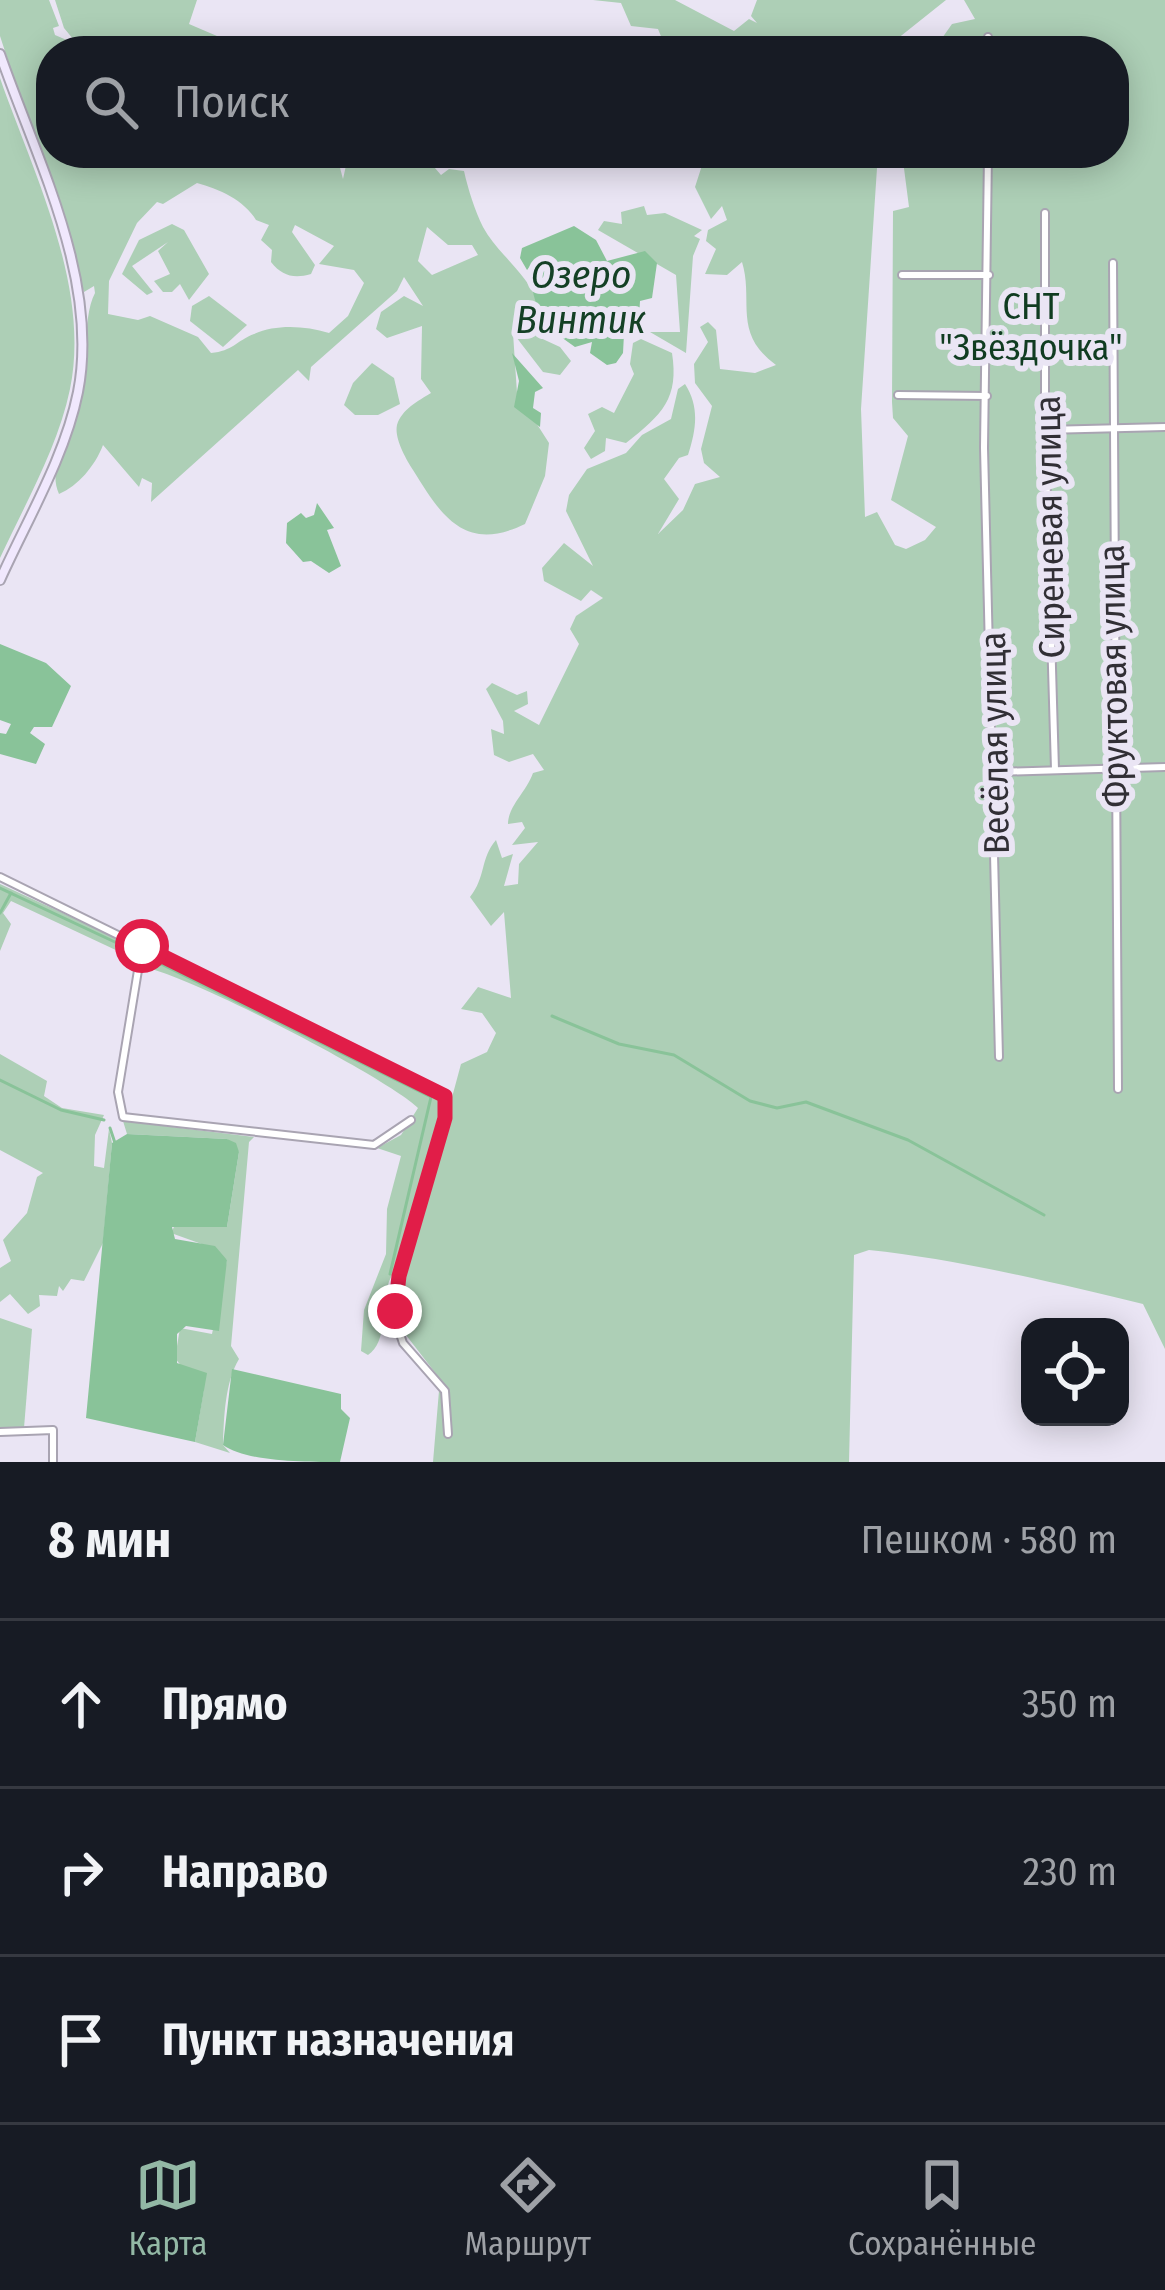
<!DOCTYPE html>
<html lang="ru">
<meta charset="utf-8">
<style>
:root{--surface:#171b24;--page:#20242c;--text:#f1f3f6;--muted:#9ea1a6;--line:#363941;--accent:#93b8a5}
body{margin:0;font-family:"Fira Sans Condensed",sans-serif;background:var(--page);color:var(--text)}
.controls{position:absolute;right:36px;bottom:36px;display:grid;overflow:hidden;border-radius:24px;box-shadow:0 6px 30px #0003}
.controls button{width:108px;height:108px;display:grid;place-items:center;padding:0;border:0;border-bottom:3px solid var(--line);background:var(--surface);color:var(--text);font:60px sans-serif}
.stop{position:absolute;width:36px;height:36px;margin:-27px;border:9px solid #e11d48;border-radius:50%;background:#fff}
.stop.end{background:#e11d48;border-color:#fff;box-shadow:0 3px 12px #0008}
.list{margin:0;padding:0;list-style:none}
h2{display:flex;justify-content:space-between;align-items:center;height:156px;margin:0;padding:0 48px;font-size:51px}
h2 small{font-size:39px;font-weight:400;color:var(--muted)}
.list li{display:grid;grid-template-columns:78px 1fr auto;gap:36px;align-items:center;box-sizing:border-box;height:168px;padding:0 48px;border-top:3px solid var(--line)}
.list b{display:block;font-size:45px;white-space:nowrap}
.list em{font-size:39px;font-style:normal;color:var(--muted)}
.icon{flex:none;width:66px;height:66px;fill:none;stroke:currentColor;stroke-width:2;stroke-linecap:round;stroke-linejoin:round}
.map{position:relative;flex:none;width:1165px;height:1462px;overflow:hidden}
.search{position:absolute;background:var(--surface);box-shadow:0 6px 30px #0003;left:36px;right:36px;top:36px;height:132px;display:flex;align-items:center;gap:30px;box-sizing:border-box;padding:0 42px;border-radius:48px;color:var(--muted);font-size:45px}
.sheet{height:660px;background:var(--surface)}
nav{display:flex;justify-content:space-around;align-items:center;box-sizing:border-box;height:168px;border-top:3px solid var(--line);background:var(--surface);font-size:33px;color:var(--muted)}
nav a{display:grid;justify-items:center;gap:6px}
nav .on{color:var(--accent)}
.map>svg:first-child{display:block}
.green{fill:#adcfb6;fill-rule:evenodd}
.water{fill:#89c399}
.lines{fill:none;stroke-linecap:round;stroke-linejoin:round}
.stream{stroke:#89c399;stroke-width:3}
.street-casing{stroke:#a9a4b2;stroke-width:10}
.secondary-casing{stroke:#a9a4b2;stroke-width:12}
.street{stroke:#fff;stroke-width:6}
.secondary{stroke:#f0e8fd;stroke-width:8}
.route{stroke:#e11d48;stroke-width:15}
.labels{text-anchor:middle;stroke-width:12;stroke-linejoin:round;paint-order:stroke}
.park-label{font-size:36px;fill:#103c21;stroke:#eae5f4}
.street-label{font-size:36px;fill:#312f35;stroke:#eae5f4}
.water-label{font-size:39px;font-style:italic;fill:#144025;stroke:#eae5f4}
</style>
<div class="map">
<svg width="1165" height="1462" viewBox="0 0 1165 1462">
<rect width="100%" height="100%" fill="#eae5f4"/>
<g class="green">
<path d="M 0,0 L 49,0 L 59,26 L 53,28 L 55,35 L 69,41 L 70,51 L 51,51 L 51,153 L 336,153 L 343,179 L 347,161 L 355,161 L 356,153 L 422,153 L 441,175 L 449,169 L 464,171 C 468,189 475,211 483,227 C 502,263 555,290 534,335 L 560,347 L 571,361 L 560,375 L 543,372 L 513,333 L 517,393 L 549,443 L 545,476 L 525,524 C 465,553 442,517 413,470 C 406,459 394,438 397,425 C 402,409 418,401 431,393 L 421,379 L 422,326 L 387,338 L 376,329 L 381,312 L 404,296 L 423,306 L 404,277 L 397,291 L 311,367 L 309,381 L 298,370 L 151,502 L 152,483 L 142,478 L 139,487 L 103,445 C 95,466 78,486 59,494 C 46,466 72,432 80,404 C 90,369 81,320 95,293 L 94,286 L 84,292 L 0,36 ZM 197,183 C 219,189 244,200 256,220 L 269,225 L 261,240 L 272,250 L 271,262 C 282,276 294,279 311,274 L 315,265 L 292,232 L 295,225 L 334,246 L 319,264 L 354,270 L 364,283 L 348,316 L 329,333 C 305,326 277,324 254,334 C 236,341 233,351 211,353 L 198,337 L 150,316 L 138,320 L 108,314 L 109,281 L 137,223 L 157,202 L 163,204 ZM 427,227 L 448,245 L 472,245 L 478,255 L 432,275 L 418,261 Z"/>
<path d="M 55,0 L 197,0 L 189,24 L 252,51 L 83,51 L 64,28 Z"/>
<path d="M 593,0 L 675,0 L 734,31 L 749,19 L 757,23 L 751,16 L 757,0 L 946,0 L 882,51 L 667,51 L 658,29 L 631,26 L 621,3 Z"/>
<path d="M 964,0 L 1165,0 L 1165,1349 L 1143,1304 C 1056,1283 957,1259 869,1250 L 854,1255 L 849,1462 L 433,1462 L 440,1379 L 399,1326 L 403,1279 L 461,1064 L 487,1052 L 496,1033 L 482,1013 L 461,1009 L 478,987 L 511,998 L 504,912 L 491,926 L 470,897 C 486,877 480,859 496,840 L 502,858 L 513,854 L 504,886 L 518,884 L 519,864 L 538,842 L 512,845 L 525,828 L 522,822 L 508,824 C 508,806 527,791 533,773 L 544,770 L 533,754 L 509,762 L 494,755 L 491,729 L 504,734 L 503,721 L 486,689 L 492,683 L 517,695 L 527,691 L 528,704 L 514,711 L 539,725 L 579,644 L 570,629 L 576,616 L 603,598 L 591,590 L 581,601 L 544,581 L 542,568 L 564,543 L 593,566 L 566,511 L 569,495 L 587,469 L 626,453 L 642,435 L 671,419 L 678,389 L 685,384 C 700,407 696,430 688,455 L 679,458 L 664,479 L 679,499 L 658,534 L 683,510 L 695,484 L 720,477 L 704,463 L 701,449 L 712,406 L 695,383 L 694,364 L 708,342 L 700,327 L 708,322 L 716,330 L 720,369 L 755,373 L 776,365 C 732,333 754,301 742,262 L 727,275 L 705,274 L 716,249 L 706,241 L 708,230 L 727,220 L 722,206 L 711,219 L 695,187 L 706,153 L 878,153 L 861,409 L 865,517 L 877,512 L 895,545 L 906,549 L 925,540 L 936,527 L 891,500 L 908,436 L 893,418 L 892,402 L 893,211 L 909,207 L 902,153 L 1114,153 L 1114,51 L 933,51 L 952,24 L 975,19 Z"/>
<path d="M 0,78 C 33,173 91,286 70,389 C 58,447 25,504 0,558 Z"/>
<path d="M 644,206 L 647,215 L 665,213 L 702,230 L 694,236 L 700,239 L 693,256 L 686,353 L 650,332 L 680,332 L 676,275 L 598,230 L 604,221 L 622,224 L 621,212 Z"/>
<path d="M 172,224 L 184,230 L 209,274 L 189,300 L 180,284 L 172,292 L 163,292 L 154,281 L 170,274 L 158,251 L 168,242 L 132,266 L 153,292 L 147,295 L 122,274 L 139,240 Z"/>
<path d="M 209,296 L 247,325 L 223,347 L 190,321 L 192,306 Z"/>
<path d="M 641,339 L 672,353 C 679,398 663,414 626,443 L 606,438 L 605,451 L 591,459 L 584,448 L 595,431 L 588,414 L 602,407 L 614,413 L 634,374 L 630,364 L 633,343 Z"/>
<path d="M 372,363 L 394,378 L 400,404 L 378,415 L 355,415 L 344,405 L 353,383 Z"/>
<path d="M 0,884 L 134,946 L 135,959 L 11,901 L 3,913 L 11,924 L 0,951 Z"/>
<path d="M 144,952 L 442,1097 C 450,1131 414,1224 401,1260 C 397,1269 390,1276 388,1285 C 381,1306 388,1342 368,1355 L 361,1351 L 364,1310 L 386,1254 L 387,1209 L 401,1156 L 377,1148 L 401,1135 L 418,1108 C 388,1078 183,972 142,967 Z"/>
<path d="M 0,1054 L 47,1081 L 44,1096 L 62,1108 L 104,1115 L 95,1135 L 94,1166 L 104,1168 L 109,1129 L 112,1143 L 103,1243 L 84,1281 L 71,1279 L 63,1291 L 59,1286 L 57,1296 L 39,1295 L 40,1306 L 28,1314 L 10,1294 L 0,1302 L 0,1268 L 11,1261 L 3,1240 L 27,1213 L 37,1177 L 43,1173 L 0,1150 Z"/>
<path d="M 123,1121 L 254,1137 L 249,1142 L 231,1346 L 239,1359 C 225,1382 224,1417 223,1445 L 230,1453 L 195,1442 L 204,1389 L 193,1369 L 182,1367 L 175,1358 L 180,1328 L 212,1334 L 227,1260 L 210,1247 L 171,1233 L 175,1225 L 227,1227 L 239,1152 L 227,1139 L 127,1134 Z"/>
<path d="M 0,1318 L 32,1329 L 24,1428 L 0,1429 Z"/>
</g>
<g class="water">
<path d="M 574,226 L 596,240 L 607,261 L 645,251 L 657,263 L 652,298 L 640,301 L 638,334 L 624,334 L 623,353 L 616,363 L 607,365 L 590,353 L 592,342 L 575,347 L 554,332 L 534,336 L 541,321 L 530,282 L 540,268 L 534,262 L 527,270 L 520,258 L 522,248 Z"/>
<path d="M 512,353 L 543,388 L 535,392 L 533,408 L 541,413 L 540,427 L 514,407 L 519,381 Z"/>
<path d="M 317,503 L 334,528 L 327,530 L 341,566 L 329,573 L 311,561 L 303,562 L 286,543 L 287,523 L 301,513 L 306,518 L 314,515 Z"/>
<path d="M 0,644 L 46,663 L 71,686 L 52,727 L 34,727 L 30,733 L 45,744 L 36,764 L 0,754 L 0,733 L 6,734 L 11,724 L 0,720 Z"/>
<path d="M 127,1134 L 227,1139 L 236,1143 L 239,1152 L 227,1227 L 172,1227 L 175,1239 L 215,1246 L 227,1260 L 219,1331 L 186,1326 L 177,1334 L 177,1363 L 207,1373 L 195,1442 L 86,1418 L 112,1143 Z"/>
<path d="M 232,1369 L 341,1394 L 341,1409 L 350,1418 L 340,1462 C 308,1462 246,1462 223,1445 Z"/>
</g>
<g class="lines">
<g class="stream">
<path d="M 0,888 L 134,951"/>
<path d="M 0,913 L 11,893"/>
<path d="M 145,956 L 431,1097 L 390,1274"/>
<path d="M 552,1016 L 619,1044 L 674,1055 L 750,1101 L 777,1108 L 806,1102 L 908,1140 L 1044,1215"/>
<path d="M 0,1080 L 61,1110 L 104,1120"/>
<path d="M 110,1128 L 115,1143"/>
</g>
<defs>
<g id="street">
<path d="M 988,51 L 988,37"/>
<path d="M 988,153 L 984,448 L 999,1057"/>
<path d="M 1018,153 L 1057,155"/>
<path d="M 1045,213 L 1045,430 L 1055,770"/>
<path d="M 1113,263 L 1118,1089"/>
<path d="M 902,275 L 989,275"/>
<path d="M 898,395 L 987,396"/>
<path d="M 1045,430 L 1165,427"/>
<path d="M 995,772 L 1165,767"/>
<path d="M 0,877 L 445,1096 L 445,1118 L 399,1277 L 395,1319 L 403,1343 L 445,1391 L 448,1434"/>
<path d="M 142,946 L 118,1092 L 123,1117 L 374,1145 L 411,1120"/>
<path d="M 0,1432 L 53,1430 L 53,1461"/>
</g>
<path id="secondary" d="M 0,54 C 36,158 100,280 78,392 C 65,457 27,520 0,580"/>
</defs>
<use href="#street" class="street-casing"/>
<use href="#secondary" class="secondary-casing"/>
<use href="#street" class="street"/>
<use href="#secondary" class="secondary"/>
</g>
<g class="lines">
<path class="route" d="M 142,946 L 445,1096 L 445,1118 L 399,1276 L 395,1311"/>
</g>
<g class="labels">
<g class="park-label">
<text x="1031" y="319">СНТ<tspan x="1031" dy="41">"Звёздочка"</tspan></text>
</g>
<g class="street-label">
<text transform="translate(1049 527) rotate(-91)" y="13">Сиреневая улица</text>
<text transform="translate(1113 676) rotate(-91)" y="13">Фруктовая улица</text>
<text transform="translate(994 743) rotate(-91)" y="13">Весёлая улица</text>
</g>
<g class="water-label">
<text x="581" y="288">Озеро<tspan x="581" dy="45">Винтик</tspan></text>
</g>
</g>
</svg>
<div class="controls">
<button><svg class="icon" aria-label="locate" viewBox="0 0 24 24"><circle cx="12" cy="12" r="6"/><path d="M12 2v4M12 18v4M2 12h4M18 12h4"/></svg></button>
</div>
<div class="stop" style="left:142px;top:946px"></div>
<div class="stop end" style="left:395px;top:1311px"></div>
<div class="search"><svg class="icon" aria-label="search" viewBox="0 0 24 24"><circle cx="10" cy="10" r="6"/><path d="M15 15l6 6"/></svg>Поиск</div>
</div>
<section class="sheet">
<h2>8 мин<small>Пешком · 580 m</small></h2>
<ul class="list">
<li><svg class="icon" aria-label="ahead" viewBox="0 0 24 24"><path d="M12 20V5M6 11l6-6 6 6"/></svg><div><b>Прямо</b></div><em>350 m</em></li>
<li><svg class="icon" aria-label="right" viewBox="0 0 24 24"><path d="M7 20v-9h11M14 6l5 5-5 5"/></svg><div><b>Направо</b></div><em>230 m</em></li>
<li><svg class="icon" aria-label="arrive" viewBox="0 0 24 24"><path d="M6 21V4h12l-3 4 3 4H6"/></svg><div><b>Пункт назначения</b></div></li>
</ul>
</section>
<nav>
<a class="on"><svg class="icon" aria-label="map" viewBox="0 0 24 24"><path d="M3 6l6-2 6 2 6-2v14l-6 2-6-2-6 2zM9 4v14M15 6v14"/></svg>Карта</a>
<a><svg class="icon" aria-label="directions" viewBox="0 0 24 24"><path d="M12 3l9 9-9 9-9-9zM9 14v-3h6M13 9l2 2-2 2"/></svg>Маршрут</a>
<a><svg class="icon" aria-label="saved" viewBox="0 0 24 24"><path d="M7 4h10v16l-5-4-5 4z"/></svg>Сохранённые</a>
</nav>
